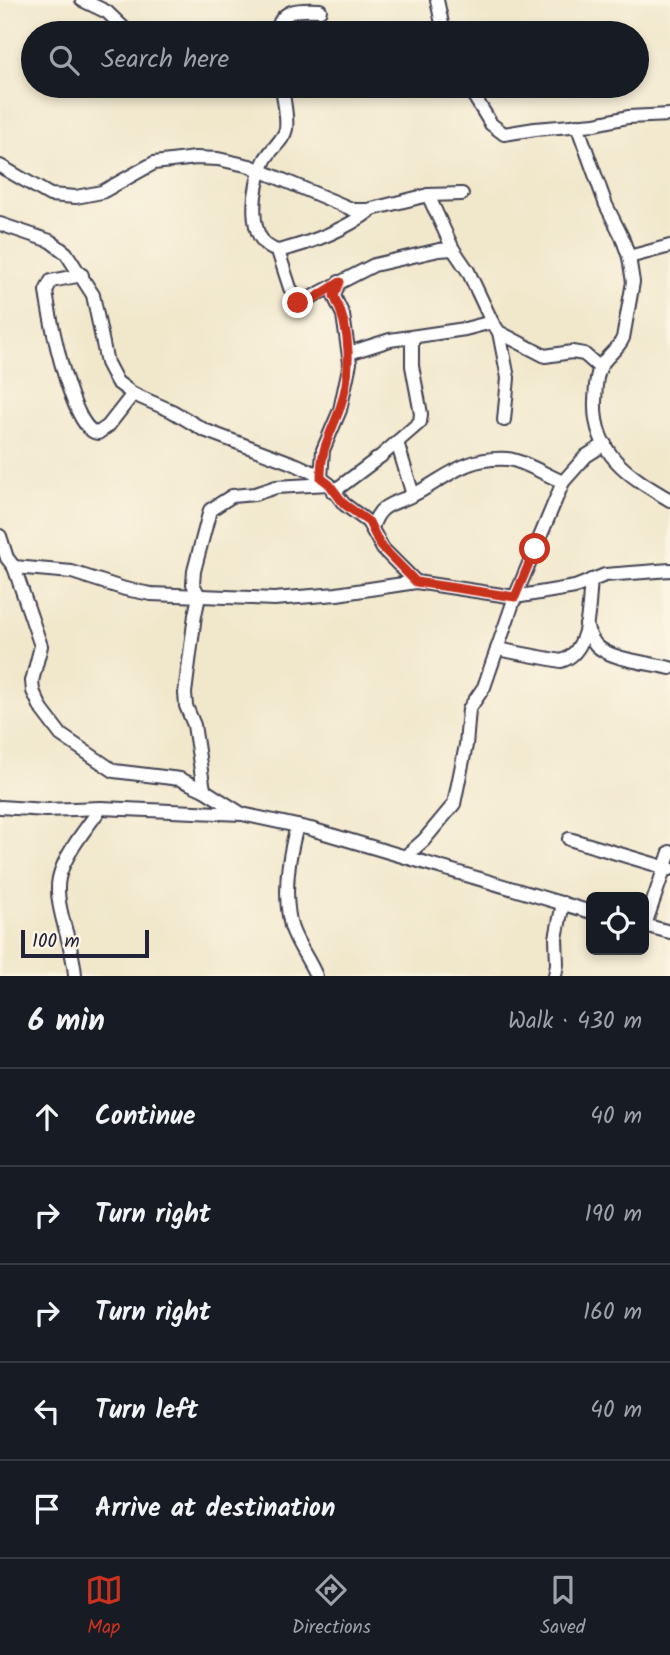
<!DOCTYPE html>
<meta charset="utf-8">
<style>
:root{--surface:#171b24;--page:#242831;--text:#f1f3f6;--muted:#9ea1a6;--line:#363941;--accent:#c8321e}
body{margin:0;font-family:Kalam,sans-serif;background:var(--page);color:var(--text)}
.controls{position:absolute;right:21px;bottom:21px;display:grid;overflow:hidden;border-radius:10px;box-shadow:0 4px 10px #0003}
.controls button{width:63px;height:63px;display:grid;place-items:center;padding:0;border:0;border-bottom:2px solid var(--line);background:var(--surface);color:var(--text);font:35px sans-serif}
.scale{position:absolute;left:21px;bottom:18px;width:128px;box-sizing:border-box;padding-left:7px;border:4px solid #22223b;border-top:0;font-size:19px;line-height:24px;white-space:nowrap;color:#22223b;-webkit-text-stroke:5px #fcf5e5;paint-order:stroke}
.stop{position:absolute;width:21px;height:21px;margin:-16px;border:5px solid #c8321e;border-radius:50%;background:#fff}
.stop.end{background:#c8321e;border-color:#fff;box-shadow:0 2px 7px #0008}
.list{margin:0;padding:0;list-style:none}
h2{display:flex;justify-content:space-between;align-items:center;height:91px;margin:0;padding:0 28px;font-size:30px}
h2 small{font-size:23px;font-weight:400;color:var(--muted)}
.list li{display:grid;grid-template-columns:46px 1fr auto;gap:21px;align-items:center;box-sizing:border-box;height:98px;padding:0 28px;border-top:2px solid var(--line)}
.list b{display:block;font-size:26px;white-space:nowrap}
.list em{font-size:23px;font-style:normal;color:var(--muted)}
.icon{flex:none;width:38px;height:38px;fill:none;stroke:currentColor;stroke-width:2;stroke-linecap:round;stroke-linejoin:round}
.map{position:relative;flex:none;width:670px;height:976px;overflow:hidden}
.search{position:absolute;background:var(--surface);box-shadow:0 4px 10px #0003;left:21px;right:21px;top:21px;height:77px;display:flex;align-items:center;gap:18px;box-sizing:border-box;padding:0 24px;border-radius:38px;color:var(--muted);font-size:26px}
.sheet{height:581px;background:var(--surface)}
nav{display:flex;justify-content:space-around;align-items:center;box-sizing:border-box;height:98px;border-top:2px solid var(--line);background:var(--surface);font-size:19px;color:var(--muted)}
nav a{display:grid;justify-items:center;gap:4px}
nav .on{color:var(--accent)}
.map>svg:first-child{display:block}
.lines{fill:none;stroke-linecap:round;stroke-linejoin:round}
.minor-casing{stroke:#414051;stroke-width:16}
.minor{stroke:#fff;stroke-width:12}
.route{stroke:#c8321e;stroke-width:9}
</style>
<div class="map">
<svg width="670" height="976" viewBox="0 0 670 976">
<rect width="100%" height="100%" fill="#fcf5e5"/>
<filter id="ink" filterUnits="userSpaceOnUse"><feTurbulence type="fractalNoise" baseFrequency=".0143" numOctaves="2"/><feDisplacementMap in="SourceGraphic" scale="14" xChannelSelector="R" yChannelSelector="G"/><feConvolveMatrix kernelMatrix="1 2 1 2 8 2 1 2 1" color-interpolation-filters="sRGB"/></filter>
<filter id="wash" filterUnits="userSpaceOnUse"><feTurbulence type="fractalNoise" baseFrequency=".00686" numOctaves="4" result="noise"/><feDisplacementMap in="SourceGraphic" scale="28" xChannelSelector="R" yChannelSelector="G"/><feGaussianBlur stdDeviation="1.57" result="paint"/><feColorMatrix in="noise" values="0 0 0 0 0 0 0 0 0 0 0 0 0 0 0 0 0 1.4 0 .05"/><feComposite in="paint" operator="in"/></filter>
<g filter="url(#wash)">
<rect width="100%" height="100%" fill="#f1e8cc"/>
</g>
<g filter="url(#ink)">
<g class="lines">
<defs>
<g id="minor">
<path d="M 82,0 L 107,12 L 129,33"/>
<path d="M 437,0 L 444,33"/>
<path d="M 277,33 C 280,8 299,9 320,10"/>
<path d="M 282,86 C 283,99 288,116 286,129 C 284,140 270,150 265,160 C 253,184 244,243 278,251 C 311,243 343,231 371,210"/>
<path d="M 468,86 L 491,124 L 504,134 L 535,129 L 595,124 L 628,117 L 670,115"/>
<path d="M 577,125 L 606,205 L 622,237 L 629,257 L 633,282 L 623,338 C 618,350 605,356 600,368 C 595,378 596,390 595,401 C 593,454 629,476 670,500"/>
<path d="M 0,166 L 50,195 L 76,197 L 102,192 L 154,163 L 196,158 L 218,159 L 250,166 L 354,210 L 368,210 L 428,195 L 462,194"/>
<path d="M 428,195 L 453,249 L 468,271 L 492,322 L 499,332 L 545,356 L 572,352 L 584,354 L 600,368"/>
<path d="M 0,224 L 50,241 L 66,253 L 93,295 L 107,363 L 117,382 L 133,394 L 172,411 L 204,430 L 297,465 L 316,474 L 329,484 L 344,504 L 368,522 L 383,549 L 416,582"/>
<path d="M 278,251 L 290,288 L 300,303 L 374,265 L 439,250 L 453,249"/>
<path d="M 629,257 L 670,246"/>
<path d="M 82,275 L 51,281 L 46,291 C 49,315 72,433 98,433 L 108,426 L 133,394"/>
<path d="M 499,332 L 508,378 L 504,420"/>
<path d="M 349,353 L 390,340 L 465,329 L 492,322"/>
<path d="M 397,442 L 413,495"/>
<path d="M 321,478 L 323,450 L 340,410 L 350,363 L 343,315 L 334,296 L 339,282"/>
<path d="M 333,492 L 381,456 L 420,422 L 421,414 L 412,366 L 412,337"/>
<path d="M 372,528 C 380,501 395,505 417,493 C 450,475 465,457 507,459 C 522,460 548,476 563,482"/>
<path d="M 0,536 L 7,558 L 14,567 L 72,572 L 125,589 L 151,594 L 274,599 L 337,594 L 416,582 L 515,597 L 575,587 L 605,575 L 670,570"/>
<path d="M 14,567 L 41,646 L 32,681 L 33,691 L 42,710 L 61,735 L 114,771 L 180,779 L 204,790 L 242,814"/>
<path d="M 586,625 C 588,632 591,639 596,645 C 610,660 650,663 670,668"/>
<path d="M 497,649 L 561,661 C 591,652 588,605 591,580"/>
<path d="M 204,790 L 194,725 L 186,706 L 185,693 L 195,615 L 199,596 L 193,584 L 194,571 L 210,510 L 232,496 L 255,494 L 276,487 L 329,484"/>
<path d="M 0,807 L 46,810 L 101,808 L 242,814 L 311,829 L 591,912"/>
<path d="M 297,826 C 288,858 283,893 291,926 C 296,943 309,959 316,976"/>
<path d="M 569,839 L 670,869"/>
<path d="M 406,856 L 424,840 L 454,804 L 466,745 L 469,709 L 484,687 L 515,597 L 563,482 L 586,456 L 605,444"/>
<path d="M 644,925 L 670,932"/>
<path d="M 645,925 L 670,852"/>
<path d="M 75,976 C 74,946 53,905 59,878 C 64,855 87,827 101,808"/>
<path d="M 555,976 L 557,964 L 556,938 L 563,903"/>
</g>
</defs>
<use href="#minor" class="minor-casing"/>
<use href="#minor" class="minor"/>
</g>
</g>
<g class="lines" filter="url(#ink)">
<path class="route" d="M 298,303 L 313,299 L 340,282 L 334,296 C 352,331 352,374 339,411 C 329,438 321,447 321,478 L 329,484 L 344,504 L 369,522 L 380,545 L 416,582 L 515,597 L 535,549"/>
</g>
</svg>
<div class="controls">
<button><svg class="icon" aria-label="locate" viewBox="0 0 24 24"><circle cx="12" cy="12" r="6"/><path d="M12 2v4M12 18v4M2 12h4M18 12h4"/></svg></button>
</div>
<div class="scale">100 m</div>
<div class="stop" style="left:535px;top:549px"></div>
<div class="stop end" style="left:298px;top:303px"></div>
<div class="search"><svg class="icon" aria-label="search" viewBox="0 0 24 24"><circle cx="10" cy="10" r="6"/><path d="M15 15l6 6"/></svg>Search here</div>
</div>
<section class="sheet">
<h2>6 min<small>Walk · 430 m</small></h2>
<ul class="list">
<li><svg class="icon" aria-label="ahead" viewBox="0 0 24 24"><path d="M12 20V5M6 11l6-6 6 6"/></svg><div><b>Continue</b></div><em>40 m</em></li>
<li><svg class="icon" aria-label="right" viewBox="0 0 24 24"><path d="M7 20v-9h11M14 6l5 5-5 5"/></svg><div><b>Turn right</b></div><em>190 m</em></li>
<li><svg class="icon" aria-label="right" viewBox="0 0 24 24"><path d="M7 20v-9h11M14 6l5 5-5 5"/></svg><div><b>Turn right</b></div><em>160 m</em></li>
<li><svg class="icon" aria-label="left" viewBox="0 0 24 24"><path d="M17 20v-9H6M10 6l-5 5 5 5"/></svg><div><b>Turn left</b></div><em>40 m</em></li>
<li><svg class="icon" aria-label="arrive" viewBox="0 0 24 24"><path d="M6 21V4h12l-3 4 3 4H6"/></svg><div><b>Arrive at destination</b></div></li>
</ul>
</section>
<nav>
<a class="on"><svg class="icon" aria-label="map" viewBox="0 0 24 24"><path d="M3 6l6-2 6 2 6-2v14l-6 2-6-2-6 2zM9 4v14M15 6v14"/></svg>Map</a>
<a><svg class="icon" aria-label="directions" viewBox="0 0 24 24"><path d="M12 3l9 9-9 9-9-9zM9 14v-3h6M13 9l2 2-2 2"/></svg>Directions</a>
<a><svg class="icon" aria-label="saved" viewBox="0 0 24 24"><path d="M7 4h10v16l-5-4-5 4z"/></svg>Saved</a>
</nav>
